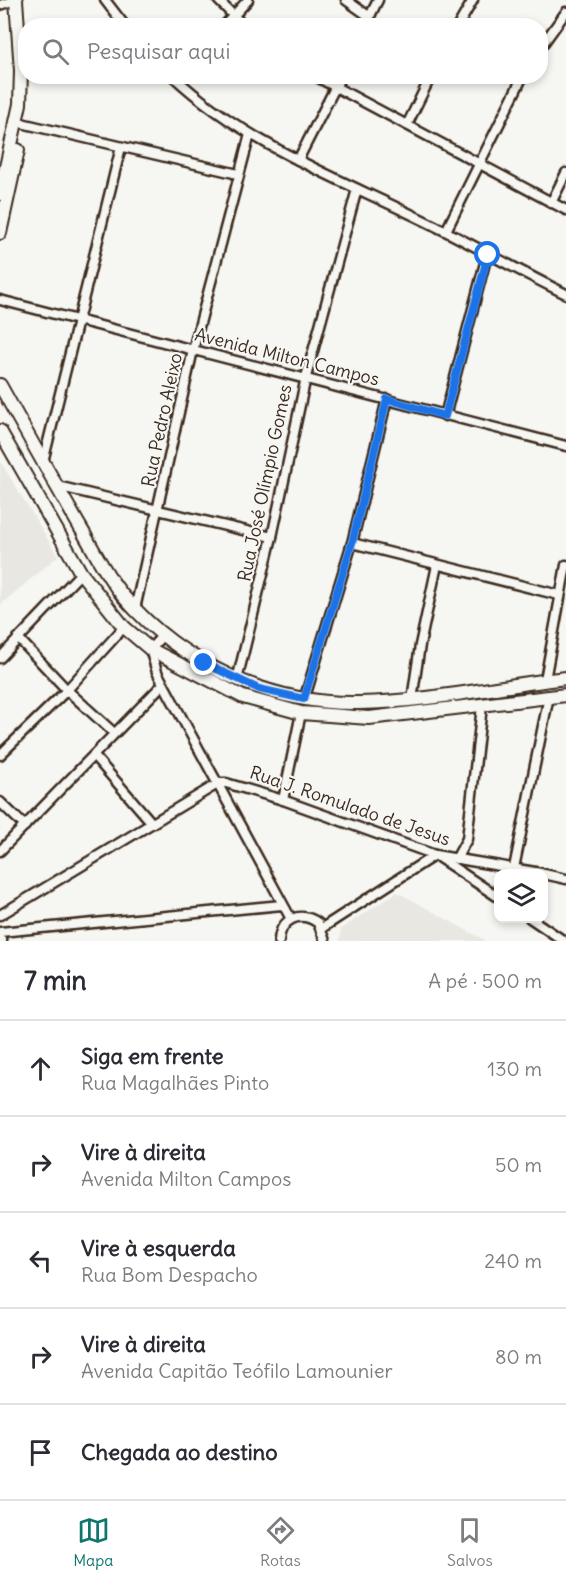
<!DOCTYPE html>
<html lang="pt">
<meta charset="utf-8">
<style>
:root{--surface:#fff;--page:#f7f7f7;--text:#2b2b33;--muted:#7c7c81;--line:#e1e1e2;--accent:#0f766e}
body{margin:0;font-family:Delius,sans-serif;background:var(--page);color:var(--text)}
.controls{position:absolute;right:18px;bottom:18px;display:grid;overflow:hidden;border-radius:12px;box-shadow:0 3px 9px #0003}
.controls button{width:54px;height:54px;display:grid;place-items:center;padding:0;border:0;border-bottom:2px solid var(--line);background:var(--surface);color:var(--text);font:30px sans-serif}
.stop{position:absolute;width:18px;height:18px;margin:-14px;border:4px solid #1a73e8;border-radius:50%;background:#fff}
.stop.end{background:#1a73e8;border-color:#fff;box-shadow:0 2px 6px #0008}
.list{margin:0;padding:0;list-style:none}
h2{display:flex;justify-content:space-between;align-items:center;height:78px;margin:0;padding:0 24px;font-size:26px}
h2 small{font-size:20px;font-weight:400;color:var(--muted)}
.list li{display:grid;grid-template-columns:39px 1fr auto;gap:18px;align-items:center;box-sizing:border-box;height:96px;padding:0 24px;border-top:2px solid var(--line)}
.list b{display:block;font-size:22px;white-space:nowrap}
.list p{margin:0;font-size:20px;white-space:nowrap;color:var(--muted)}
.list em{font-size:20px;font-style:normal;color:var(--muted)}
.icon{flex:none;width:33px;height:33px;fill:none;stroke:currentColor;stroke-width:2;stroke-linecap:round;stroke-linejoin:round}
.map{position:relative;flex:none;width:566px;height:941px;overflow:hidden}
.search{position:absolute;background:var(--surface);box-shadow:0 3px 9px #0003;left:18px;right:18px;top:18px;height:66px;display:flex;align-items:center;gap:15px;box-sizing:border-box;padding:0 21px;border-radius:24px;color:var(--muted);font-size:22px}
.sheet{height:558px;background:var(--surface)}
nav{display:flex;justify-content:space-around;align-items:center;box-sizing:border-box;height:84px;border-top:2px solid var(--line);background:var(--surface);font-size:16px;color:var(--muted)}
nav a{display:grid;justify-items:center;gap:3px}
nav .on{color:var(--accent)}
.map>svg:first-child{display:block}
.built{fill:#e8e7e2}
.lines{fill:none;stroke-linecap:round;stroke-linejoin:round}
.minor-casing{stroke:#3b2a1e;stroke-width:13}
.secondary-casing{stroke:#3b2a1e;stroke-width:16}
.minor{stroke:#f6f6f2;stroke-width:8}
.secondary{stroke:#f6f6f2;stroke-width:12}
.route{stroke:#1a73e8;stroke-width:8}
.labels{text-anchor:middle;stroke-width:4.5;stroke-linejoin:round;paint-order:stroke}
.street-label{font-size:18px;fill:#3b2a1e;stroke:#f6f6f2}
</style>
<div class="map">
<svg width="566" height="941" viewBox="0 0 566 941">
<rect width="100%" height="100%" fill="#f6f6f2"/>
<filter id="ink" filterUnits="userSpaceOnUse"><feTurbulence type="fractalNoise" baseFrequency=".0167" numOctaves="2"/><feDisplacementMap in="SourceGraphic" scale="12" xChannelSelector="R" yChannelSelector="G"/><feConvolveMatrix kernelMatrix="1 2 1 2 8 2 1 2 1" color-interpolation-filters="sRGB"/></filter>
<g filter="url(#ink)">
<g class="built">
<path d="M 0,461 L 58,556 L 0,605 Z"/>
<path d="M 397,892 L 486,941 L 340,941 L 341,929 Z"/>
</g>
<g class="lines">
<defs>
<g id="minor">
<path d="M 105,0 L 125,26"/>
<path d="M 218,0 L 244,26"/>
<path d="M 346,0 L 370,17"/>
<path d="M 0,5 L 15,0"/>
<path d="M 224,26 L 248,0"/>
<path d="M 365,26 L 378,0"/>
<path d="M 458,26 L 473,0"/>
<path d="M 540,48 L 566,12"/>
<path d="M 173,76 C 251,149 352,183 445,231 C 486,252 525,274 566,294"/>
<path d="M 315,76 L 566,210"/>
<path d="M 17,122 L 238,174"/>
<path d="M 407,125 L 431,76"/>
<path d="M 298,160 L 341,76"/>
<path d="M 551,203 L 566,173"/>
<path d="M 446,231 L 523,76"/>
<path d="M 0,300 L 566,446"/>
<path d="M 445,416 L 487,255"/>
<path d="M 43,462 L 121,147"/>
<path d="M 57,486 L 272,537"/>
<path d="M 352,543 L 559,595"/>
<path d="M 135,609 L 193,350 L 250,134"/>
<path d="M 163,635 L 150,649 L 157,672 L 291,919"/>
<path d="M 18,638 L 67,690 L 114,733"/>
<path d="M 0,658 L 81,573"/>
<path d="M 237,680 L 272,537 L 306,377 L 357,189"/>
<path d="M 545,680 L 566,565"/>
<path d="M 304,700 L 352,543 L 387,399"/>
<path d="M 412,700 L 420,645 L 437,565"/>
<path d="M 0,755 L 67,690 L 124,627"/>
<path d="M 94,756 L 152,823"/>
<path d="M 283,800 L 301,713"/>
<path d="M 0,802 L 25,826"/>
<path d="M 0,851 L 163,684"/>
<path d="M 456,859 L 467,839 L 482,706"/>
<path d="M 514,868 L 549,696"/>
<path d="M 544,874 L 566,879"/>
<path d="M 0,915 L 219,783 L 226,783 L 283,800 L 435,855 L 541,873"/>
<path d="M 530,918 L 564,941"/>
<path d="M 322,928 L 435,855 L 498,897"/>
<path d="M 0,932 L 282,905"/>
<path d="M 0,939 L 2,941"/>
<path d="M 279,941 C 280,919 300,910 318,923 L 325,941"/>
</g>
<g id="secondary">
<path d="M 0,194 L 20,104 L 21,71 L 16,0"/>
<path d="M 0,233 L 18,150"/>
<path d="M 0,385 C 26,432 53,480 80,527 C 94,550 106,576 123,596 C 181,664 270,705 359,703 C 429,702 497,686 566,678"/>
<path d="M 0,431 L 81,573 L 124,627 L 150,649 L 243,697 L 301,713 L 369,718 L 566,695"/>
</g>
</defs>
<use href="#minor" class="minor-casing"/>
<use href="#secondary" class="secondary-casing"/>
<use href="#minor" class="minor"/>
<use href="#secondary" class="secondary"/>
</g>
</g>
<g class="lines" filter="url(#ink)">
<path class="route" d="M 204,663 L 259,689 L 304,699 L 352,543 L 387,399 L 445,416 L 488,255"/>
</g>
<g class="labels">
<g class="street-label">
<text transform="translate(287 357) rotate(14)" y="6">Avenida Milton Campos</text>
<text transform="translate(162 420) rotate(-78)" y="6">Rua Pedro Aleixo</text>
<text transform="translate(265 483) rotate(-78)" y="6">Rua José Olímpio Gomes</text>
<text transform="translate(350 806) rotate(19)" y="6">Rua J. Romulado de Jesus</text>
</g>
</g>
</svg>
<div class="controls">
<button><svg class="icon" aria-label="layers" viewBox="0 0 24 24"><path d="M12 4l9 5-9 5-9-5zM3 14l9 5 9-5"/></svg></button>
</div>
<div class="stop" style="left:488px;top:255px"></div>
<div class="stop end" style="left:204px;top:663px"></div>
<div class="search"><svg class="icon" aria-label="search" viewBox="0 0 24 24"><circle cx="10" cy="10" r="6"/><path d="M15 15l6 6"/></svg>Pesquisar aqui</div>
</div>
<section class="sheet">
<h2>7 min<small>A pé · 500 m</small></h2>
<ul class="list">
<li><svg class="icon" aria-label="ahead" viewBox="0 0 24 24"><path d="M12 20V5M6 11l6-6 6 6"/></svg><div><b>Siga em frente</b><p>Rua Magalhães Pinto</p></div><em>130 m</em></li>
<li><svg class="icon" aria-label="right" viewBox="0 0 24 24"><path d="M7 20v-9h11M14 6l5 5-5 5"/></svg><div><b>Vire à direita</b><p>Avenida Milton Campos</p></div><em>50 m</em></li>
<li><svg class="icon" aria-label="left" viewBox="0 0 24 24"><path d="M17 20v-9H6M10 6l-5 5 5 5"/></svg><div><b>Vire à esquerda</b><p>Rua Bom Despacho</p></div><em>240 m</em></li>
<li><svg class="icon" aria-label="right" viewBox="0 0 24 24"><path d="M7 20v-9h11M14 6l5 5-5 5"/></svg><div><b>Vire à direita</b><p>Avenida Capitão Teófilo Lamounier</p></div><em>80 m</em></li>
<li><svg class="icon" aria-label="arrive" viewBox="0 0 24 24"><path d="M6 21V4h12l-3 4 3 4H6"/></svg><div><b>Chegada ao destino</b></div></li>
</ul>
</section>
<nav>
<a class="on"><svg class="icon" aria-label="map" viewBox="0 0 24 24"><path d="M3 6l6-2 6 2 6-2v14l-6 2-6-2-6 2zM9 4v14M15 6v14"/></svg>Mapa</a>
<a><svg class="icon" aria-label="directions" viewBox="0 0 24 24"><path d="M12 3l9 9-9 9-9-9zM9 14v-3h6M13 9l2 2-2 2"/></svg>Rotas</a>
<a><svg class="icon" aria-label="saved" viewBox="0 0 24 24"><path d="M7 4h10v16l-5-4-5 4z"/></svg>Salvos</a>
</nav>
